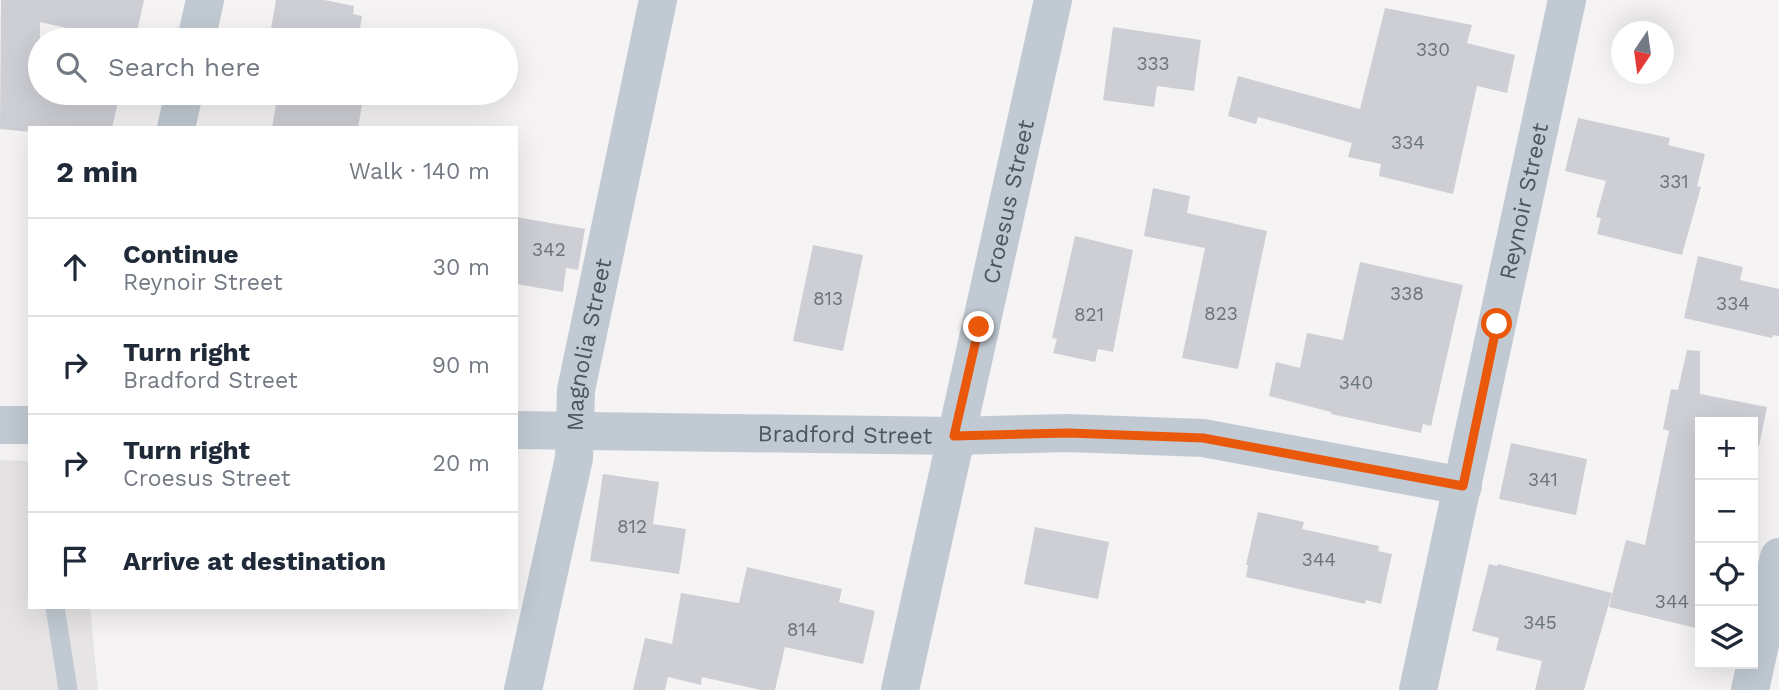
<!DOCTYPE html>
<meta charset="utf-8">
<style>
:root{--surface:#fff;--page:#f6f6f7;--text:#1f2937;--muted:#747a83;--line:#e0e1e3}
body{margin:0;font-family:"Work Sans",sans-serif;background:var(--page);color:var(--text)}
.controls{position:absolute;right:21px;bottom:21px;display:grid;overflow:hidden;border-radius:0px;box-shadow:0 7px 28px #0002}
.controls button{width:63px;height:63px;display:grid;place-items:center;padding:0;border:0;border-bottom:2px solid var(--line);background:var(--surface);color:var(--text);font:35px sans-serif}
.compass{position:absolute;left:1611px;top:21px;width:63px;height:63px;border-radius:50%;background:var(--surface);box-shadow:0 7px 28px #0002;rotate:193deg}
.stop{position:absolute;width:21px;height:21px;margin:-16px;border:5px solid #ea580c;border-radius:50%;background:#fff}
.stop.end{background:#ea580c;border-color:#fff;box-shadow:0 2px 7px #0008}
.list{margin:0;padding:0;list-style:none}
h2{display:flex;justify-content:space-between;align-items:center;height:91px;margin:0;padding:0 28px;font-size:30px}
h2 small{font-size:23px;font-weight:400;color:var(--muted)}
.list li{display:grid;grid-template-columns:46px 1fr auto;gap:21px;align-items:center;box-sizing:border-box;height:98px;padding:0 28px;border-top:2px solid var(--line)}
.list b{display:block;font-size:26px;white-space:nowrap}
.list p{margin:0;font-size:23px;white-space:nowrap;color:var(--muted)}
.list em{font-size:23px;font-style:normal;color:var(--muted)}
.icon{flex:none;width:38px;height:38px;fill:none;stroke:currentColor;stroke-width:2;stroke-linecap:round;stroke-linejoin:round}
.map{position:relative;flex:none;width:1779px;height:690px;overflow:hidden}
.search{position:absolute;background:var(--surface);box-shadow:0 7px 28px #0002;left:28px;top:28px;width:490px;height:77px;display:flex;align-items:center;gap:18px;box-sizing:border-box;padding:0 24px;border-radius:38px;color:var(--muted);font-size:26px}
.panel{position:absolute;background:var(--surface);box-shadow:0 7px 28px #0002;left:28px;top:126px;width:490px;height:483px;border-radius:0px}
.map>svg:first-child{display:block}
.education{fill:#e6e4e5}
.building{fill:#cdcfd5}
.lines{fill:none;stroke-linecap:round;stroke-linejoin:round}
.lane{stroke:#c1cad2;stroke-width:19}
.street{stroke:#c1cad2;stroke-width:38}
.route{stroke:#ea580c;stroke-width:9}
.labels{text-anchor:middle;stroke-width:6;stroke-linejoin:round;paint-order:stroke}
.number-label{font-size:19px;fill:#6b747e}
.street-label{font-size:23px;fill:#4a5661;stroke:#fff}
</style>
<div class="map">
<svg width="1779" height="690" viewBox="0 0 1779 690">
<rect width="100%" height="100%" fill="#f5f3f3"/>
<path class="education" d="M 0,460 L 30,461 L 30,607 L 90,607 L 98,690 L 0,690 Z"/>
<g class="building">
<path d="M 1,0 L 144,0 L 135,40 L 120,40 L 40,22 L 40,93 L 120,93 L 112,128 L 30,128 L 30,132 L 0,129 Z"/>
<path d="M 276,0 L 324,0 L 354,6 L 353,14 L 362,16 L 358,40 L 269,40 Z"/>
<path d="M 1385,8 L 1472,25 L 1467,43 L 1515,55 L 1507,93 L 1477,86 L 1453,194 L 1379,176 L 1381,164 L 1348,157 L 1352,143 L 1258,117 L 1256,124 L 1228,116 L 1238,76 L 1360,109 Z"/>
<path d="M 1113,27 L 1201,40 L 1194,91 L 1157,86 L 1154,107 L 1103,100 Z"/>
<path d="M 278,93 L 364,93 L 358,128 L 272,128 Z"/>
<path d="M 1578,118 L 1670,138 L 1668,145 L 1705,154 L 1697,186 L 1701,187 L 1682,255 L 1597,234 L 1601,218 L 1596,217 L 1606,181 L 1565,171 Z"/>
<path d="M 1153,188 L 1190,196 L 1187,213 L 1267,231 L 1238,369 L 1182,358 L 1205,248 L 1144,236 Z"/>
<path d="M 516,217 L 585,229 L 578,270 L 566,268 L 563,292 L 516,284 Z"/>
<path d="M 1075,236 L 1133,250 L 1113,352 L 1098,349 L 1095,362 L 1053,353 L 1057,339 L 1052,338 Z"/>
<path d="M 813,245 L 863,255 L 843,351 L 793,341 Z"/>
<path d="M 1698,256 L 1743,267 L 1740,280 L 1779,289 L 1779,336 L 1773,335 L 1772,338 L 1684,318 Z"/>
<path d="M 1360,262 L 1463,285 L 1431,426 L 1423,424 L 1421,433 L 1331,414 L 1331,412 L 1269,396 L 1276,362 L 1300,368 L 1307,333 L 1343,340 Z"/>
<path d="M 1687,350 L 1700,351 L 1700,394 L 1767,407 L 1759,446 L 1753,445 L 1753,422 L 1700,422 L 1700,629 L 1609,607 L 1626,540 L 1645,545 L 1669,431 L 1663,429 L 1671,389 L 1678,390 Z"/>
<path d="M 1511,443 L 1587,459 L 1576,515 L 1499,499 Z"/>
<path d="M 603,474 L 659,482 L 653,524 L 686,529 L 679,574 L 590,561 Z"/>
<path d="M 1258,512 L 1304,522 L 1302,529 L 1379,546 L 1378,551 L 1392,554 L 1381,604 L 1366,600 L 1365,604 L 1246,577 L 1248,565 L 1246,565 Z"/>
<path d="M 1035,527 L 1109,542 L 1098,599 L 1024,584 Z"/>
<path d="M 1489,564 L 1497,566 L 1498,564 L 1612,593 L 1584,690 L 1535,690 L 1542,661 L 1496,650 L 1499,638 L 1472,631 Z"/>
<path d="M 747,567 L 842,589 L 839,602 L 875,611 L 863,664 L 785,647 L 775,690 L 761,690 L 702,677 L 701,685 L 668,677 L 665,690 L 633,690 L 645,638 L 672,644 L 681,593 L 739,603 Z"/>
</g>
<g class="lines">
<path class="lane" d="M 55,607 L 68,690"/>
<g class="street">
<path d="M 196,40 L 205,0"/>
<path d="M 176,128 L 184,93"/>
<path d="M 0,425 L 30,425"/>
<path id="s1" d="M 516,430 L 954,436 L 1068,433 L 1203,438 L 1463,486"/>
<path id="s2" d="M 523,690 L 574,458 L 576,390 L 658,0"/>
<path id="s3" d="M 900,690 L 1053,0"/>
<path id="s4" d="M 1418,690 L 1567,0"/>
<path d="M 1750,690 L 1779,557"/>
</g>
</g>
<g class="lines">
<path class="route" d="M 979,327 L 954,436 L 1068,433 L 1203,438 L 1463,486 L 1497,324"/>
</g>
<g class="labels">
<g class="number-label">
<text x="1433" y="56">330</text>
<text x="1153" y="70">333</text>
<text x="1408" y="149">334</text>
<text x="1674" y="188">331</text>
<text x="549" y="256">342</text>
<text x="1407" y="300">338</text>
<text x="828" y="305">813</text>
<text x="1733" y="310">334</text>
<text x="1221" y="320">823</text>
<text x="1089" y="321">821</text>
<text x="1356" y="389">340</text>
<text x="1543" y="486">341</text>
<text x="632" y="533">812</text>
<text x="1319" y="566">344</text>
<text x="1672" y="608">344</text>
<text x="1540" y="629">345</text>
<text x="802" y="636">814</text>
</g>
<g class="street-label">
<text dy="8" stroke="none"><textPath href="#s3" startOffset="500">Croesus Street</textPath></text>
<text dy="8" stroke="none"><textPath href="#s4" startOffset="500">Reynoir Street</textPath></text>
<text dy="8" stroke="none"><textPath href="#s2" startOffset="352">Magnolia Street</textPath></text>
<text dy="8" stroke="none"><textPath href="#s1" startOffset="329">Bradford Street</textPath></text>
</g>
</g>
</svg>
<div class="controls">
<button>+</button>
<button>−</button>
<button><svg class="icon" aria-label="locate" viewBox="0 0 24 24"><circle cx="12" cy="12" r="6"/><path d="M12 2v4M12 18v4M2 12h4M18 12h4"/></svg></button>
<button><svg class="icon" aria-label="layers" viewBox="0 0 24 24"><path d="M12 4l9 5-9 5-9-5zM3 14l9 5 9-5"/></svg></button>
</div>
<svg class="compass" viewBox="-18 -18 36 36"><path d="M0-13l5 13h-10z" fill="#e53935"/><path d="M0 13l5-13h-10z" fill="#747a83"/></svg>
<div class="stop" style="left:1497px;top:324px"></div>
<div class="stop end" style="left:979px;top:327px"></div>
<div class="search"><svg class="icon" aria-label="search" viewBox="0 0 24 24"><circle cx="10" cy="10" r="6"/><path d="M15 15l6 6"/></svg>Search here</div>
<section class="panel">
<h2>2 min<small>Walk · 140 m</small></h2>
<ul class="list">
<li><svg class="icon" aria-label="ahead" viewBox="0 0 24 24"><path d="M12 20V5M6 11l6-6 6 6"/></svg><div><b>Continue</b><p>Reynoir Street</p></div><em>30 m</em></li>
<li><svg class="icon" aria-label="right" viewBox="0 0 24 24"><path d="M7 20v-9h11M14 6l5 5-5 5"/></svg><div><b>Turn right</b><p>Bradford Street</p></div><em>90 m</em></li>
<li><svg class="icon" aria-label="right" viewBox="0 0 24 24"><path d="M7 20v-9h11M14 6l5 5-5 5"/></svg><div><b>Turn right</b><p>Croesus Street</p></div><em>20 m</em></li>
<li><svg class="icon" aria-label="arrive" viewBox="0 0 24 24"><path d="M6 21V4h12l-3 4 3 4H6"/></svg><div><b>Arrive at destination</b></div></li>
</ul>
</section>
</div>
